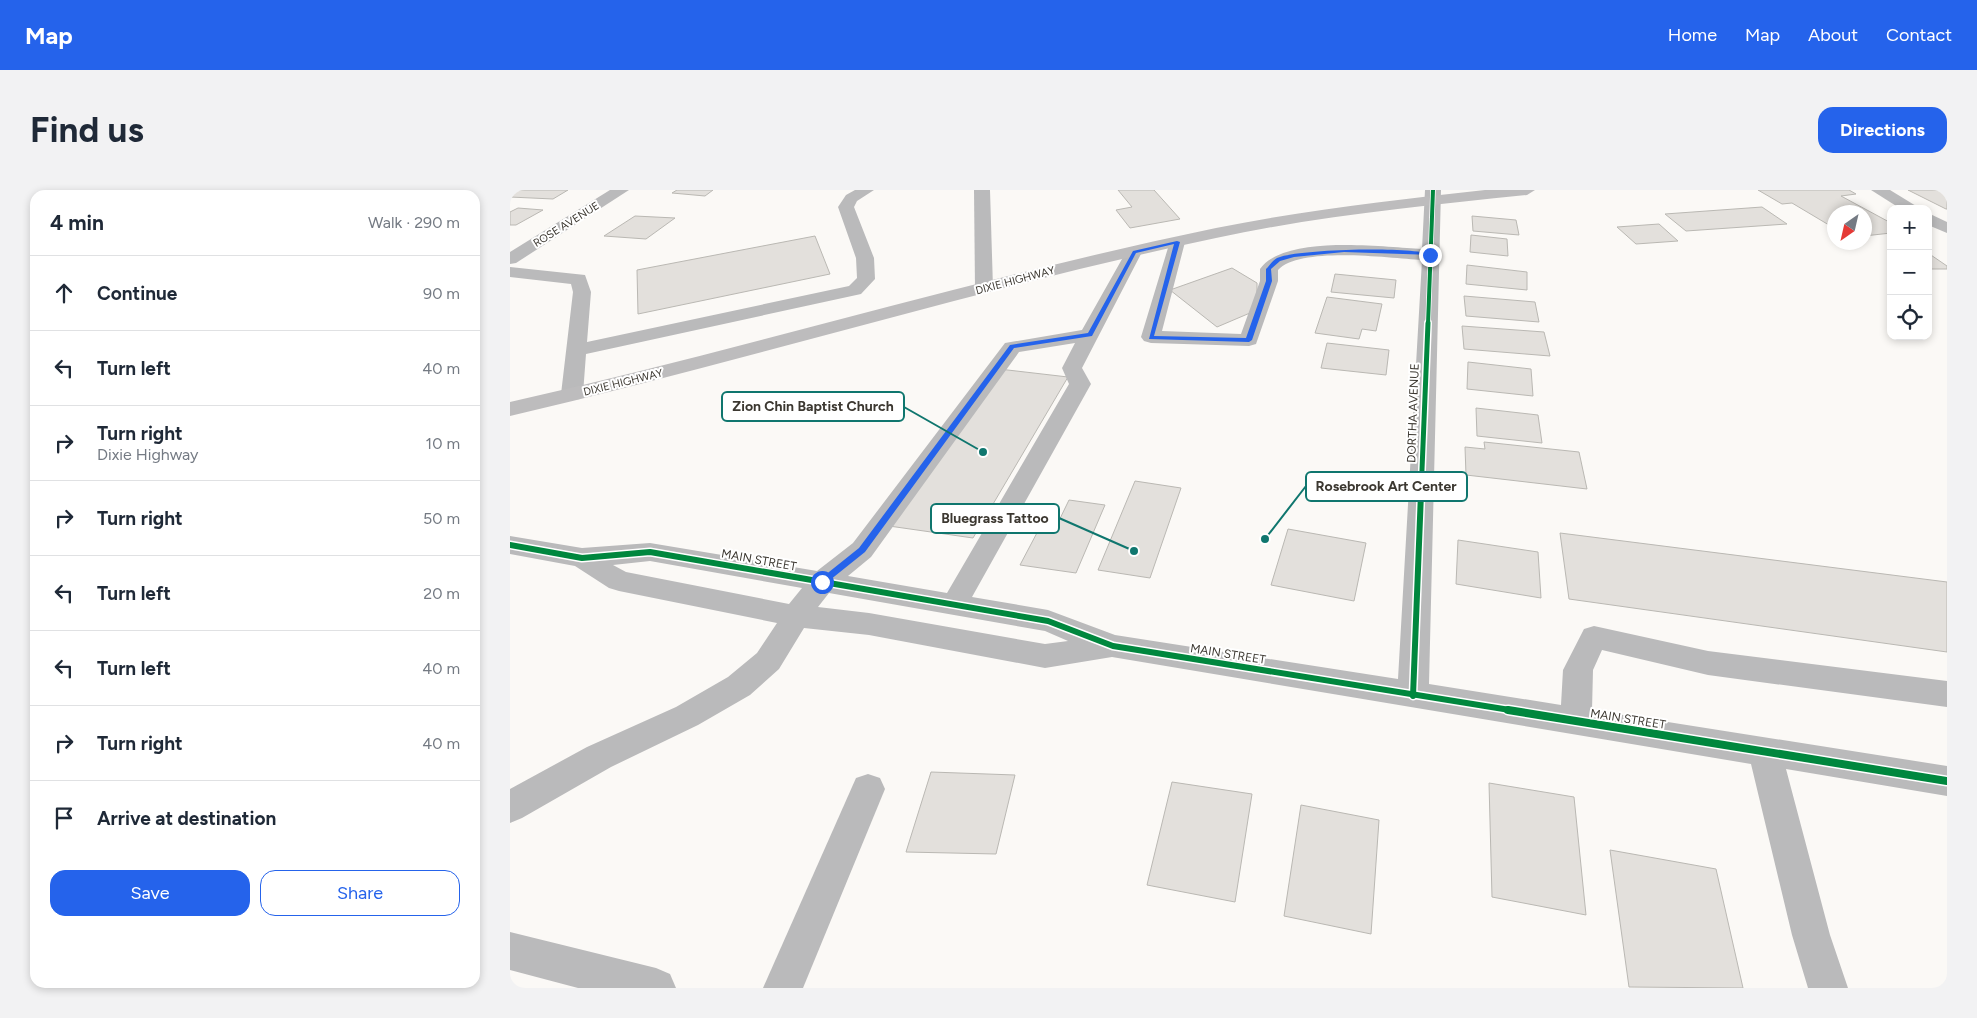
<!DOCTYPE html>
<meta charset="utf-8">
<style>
:root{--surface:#fff;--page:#f2f2f3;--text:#1f2937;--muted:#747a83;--line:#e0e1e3;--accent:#2563eb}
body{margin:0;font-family:Figtree,sans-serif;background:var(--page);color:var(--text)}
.controls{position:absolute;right:15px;top:15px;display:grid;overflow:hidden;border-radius:10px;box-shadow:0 2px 8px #0003}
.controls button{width:45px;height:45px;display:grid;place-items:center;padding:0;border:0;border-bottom:1px solid var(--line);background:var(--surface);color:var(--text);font:25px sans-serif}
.compass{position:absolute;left:1317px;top:15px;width:45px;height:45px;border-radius:50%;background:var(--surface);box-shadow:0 2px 8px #0003;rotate:214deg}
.stop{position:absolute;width:15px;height:15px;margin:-11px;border:4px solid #2563eb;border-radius:50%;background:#fff}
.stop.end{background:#2563eb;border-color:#fff;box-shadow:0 1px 5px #0008}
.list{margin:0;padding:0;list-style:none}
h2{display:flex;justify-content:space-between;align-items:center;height:65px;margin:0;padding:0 20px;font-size:21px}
h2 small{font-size:16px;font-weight:400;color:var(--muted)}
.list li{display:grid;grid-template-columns:32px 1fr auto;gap:15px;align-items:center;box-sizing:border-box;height:75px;padding:0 20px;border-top:1px solid var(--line)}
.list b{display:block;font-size:19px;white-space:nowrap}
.list p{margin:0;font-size:16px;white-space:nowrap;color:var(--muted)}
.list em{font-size:16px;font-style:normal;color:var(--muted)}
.actions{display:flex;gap:10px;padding:15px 20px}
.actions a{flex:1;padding:11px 0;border:1px solid var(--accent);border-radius:15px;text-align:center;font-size:18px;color:var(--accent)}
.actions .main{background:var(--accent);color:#fff}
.icon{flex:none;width:28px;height:28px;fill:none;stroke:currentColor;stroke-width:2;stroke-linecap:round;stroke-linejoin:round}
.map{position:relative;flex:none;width:1437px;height:798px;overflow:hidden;border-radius:15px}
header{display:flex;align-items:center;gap:30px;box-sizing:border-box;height:70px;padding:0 25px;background:var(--accent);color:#fff}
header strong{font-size:24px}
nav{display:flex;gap:28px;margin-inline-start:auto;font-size:18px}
.intro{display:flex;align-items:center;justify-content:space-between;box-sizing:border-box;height:120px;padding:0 30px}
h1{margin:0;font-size:35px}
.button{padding:12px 22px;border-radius:15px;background:var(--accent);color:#fff;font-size:18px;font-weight:700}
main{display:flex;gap:30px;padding:0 30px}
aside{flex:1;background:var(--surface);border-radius:15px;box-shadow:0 2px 8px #0003}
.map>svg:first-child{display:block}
.building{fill:#e3e0dc;stroke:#bab8b3}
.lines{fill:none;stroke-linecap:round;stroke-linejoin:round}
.minor{fill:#bababb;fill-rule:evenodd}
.major{fill:#bdbcbd;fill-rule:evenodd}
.cycleway-far3-casing{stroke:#fff;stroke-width:5.5}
.cycleway-far2-casing{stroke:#fff;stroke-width:8}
.cycleway-far1-casing{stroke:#fff;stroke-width:9}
.cycleway-casing{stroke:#fff;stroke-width:11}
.cycleway-far3{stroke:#00873e;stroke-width:4}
.cycleway-far2{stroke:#00873e;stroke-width:5}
.cycleway-far1{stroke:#00873e;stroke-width:6}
.cycleway{stroke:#00873e;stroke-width:8}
.route{fill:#2563eb}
.labels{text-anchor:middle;stroke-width:4;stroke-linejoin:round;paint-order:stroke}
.far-street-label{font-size:11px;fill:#3c3831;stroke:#fff}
.street-label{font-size:12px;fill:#3c3831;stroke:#fff}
.leader{fill:none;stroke:#0f766e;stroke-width:2}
.callout-dot{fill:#0f766e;stroke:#fff;stroke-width:2}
.callout{fill:#fff;stroke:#0f766e;stroke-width:2}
.callout-label{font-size:14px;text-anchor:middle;font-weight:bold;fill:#3c3831}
</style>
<header>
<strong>Map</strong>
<nav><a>Home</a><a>Map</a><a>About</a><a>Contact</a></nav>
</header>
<div class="intro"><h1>Find us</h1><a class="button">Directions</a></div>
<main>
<aside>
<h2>4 min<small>Walk · 290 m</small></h2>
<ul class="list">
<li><svg class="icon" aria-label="ahead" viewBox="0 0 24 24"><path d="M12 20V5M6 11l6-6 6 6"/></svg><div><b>Continue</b></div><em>90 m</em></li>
<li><svg class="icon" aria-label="left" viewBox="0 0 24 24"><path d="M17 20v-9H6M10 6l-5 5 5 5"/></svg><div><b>Turn left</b></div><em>40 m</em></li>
<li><svg class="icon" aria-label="right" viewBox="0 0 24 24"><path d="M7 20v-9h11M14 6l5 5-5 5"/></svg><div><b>Turn right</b><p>Dixie Highway</p></div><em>10 m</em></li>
<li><svg class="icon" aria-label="right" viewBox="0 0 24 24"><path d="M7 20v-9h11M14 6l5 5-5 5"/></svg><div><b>Turn right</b></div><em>50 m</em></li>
<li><svg class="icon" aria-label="left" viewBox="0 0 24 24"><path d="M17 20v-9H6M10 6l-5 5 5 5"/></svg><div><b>Turn left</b></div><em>20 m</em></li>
<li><svg class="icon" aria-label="left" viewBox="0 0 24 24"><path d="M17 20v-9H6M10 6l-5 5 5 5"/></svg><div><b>Turn left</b></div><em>40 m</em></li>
<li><svg class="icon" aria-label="right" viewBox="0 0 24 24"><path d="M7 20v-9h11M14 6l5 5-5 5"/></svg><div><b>Turn right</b></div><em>40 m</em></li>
<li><svg class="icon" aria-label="arrive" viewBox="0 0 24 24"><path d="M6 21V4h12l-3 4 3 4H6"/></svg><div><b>Arrive at destination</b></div></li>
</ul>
<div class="actions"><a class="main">Save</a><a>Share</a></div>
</aside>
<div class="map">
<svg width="1437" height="798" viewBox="0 0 1437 798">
<rect width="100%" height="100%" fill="#fbf9f6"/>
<g class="building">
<path d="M 8,0 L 58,0 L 43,9 L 0,7 L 0,4 Z"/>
<path d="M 167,0 L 203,0 L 195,6 L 162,3 Z"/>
<path d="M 608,0 L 644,0 L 670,29 L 620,38 L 606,20 L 622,17 Z"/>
<path d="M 1248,0 L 1339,0 L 1346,4 L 1331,6 L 1381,33 L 1381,43 L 1354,46 L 1354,22 L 1324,22 L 1324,38 L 1282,13 L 1272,14 Z"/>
<path d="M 1398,0 L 1437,0 L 1437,19 L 1436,19 Z"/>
<path d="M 1252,17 L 1277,34 L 1176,41 L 1155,24 Z"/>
<path d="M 8,18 L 33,20 L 6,35 L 0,35 L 0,22 Z"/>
<path d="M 125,26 L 165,28 L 136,49 L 94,46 Z"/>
<path d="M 962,26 L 1006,30 L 1009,45 L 963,41 Z"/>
<path d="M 1149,34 L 1168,51 L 1126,54 L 1107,37 Z"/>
<path d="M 961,45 L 997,49 L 998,66 L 960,62 Z"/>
<path d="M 305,46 L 320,84 L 128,124 L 127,80 Z"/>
<path d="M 1418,63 L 1437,76 L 1437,79 L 1418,79 Z"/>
<path d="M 957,75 L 1017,82 L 1017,100 L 956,94 Z"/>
<path d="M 722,78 L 747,93 L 747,120 L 707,137 L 660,100 Z"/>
<path d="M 825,84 L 886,90 L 884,108 L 821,102 Z"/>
<path d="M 954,106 L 1025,112 L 1029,132 L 956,126 Z"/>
<path d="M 817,107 L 872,114 L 866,141 L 852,139 L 849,149 L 805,143 Z"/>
<path d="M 952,136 L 1034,142 L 1040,166 L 954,159 Z"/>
<path d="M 817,153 L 879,160 L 876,185 L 811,178 Z"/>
<path d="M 958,172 L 1021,179 L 1023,206 L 957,199 Z"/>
<path d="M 489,179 L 558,187 L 463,348 L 379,336 Z"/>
<path d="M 966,218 L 1028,225 L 1032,253 L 967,246 Z"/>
<path d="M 974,252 L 1069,262 L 1077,299 L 956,285 L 955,257 L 975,259 Z"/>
<path d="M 625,291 L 671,298 L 640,388 L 588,380 Z"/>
<path d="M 559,310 L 595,315 L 566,383 L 510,375 L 529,339 L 544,341 Z"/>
<path d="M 778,339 L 856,353 L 844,411 L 761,395 Z"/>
<path d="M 1050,343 L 1437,392 L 1437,462 L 1059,409 Z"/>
<path d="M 948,350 L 1028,362 L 1031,408 L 946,394 Z"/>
<path d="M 421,582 L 505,585 L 486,664 L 396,662 Z"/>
<path d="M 662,592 L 742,604 L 725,712 L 637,695 Z"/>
<path d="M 979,593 L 1064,607 L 1076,725 L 982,707 Z"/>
<path d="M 791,615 L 869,630 L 861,744 L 774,726 Z"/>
<path d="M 1100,660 L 1206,679 L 1233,798 L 1119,797 Z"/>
</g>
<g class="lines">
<g class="minor">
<path d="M 100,0 L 119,0 L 6,73 L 0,74 L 0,62 Z"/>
<path d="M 345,0 L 364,0 L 347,11 L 344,17 L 364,68 L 365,89 L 351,104 L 76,164 L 73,204 L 70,209 L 62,210 L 54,209 L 51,204 L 63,102 L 61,94 L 0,87 L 0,77 L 75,85 L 81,102 L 77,152 L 339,96 L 347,88 L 346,68 L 328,17 L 336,5 Z"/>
<path d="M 464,0 L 480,0 L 483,98 L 480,102 L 468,102 L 465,98 Z"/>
<path d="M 915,0 L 931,0 L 919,494 L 1051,515 L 1053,480 L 1074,439 L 1084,436 L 1198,461 L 1437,491 L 1437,517 L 1198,485 L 1092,460 L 1083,480 L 1082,520 L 1437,576 L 1437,606 L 1276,579 L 1320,745 L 1338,798 L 1298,798 L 1282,745 L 1241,574 L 602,467 L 535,478 L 359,445 L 294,438 L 269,479 L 240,505 L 188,535 L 101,577 L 12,628 L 0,633 L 0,599 L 77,557 L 166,517 L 218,487 L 247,463 L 267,433 L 109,401 L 99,398 L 65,376 L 0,364 L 0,346 L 72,358 L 140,353 L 307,381 L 343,353 L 495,153 L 572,140 L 616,62 L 618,58 L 630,58 L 632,62 L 572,178 L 581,194 L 462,407 L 538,420 L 605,445 L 888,489 L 912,70 C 879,68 790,56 768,80 L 768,91 L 746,154 L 739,156 L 641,153 L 634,151 L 631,147 L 661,48 L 673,48 L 675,52 L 652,141 L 731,144 L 750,91 L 750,79 C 775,44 873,57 912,59 ZM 565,153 L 552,178 L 559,194 L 437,403 L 338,386 L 361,367 L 509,162 ZM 140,371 L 292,398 L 279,414 L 116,382 L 103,375 ZM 319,403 L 535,441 L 558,451 L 535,454 L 359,423 L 308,417 Z"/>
<path d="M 1361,0 L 1380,0 L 1411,19 L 1391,19 Z"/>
<path d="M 1418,23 L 1437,32 L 1437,43 L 1418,35 Z"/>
<path d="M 358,584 L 370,588 L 375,599 L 293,798 L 253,798 L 346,588 Z"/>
<path d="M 0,742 L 146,778 L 160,784 L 166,798 L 68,798 L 0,780 Z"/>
</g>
<path class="major" d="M 975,0 L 1025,0 L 1017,5 C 913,16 808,26 706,48 C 469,98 236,171 0,226 L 0,212 C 236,159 469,87 706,38 C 795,20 885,10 975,0 Z"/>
<defs>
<path id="cycleway-far3" d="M 918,134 L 923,0"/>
<path id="cycleway-far2" d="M 911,304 L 918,133"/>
<g id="cycleway-far1">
<path d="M 0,355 L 72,368 L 140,362 L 538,431 L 603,456 L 1006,521"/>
<path d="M 903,506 L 911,303"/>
</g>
<path id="cycleway" d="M 998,520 L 1437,591"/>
</defs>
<use href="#cycleway-far3" class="cycleway-far3-casing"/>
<use href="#cycleway-far2" class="cycleway-far2-casing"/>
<use href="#cycleway-far1" class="cycleway-far1-casing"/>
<use href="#cycleway" class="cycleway-casing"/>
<use href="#cycleway-far3" class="cycleway-far3"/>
<use href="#cycleway-far2" class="cycleway-far2"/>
<use href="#cycleway-far1" class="cycleway-far1"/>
<use href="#cycleway" class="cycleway"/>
</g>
<path class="route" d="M 667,51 L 670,52 L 644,146 L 736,148 L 756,91 L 756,79 C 759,76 763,70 767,68 C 787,59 904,56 923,65 L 834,62 L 784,67 L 770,71 L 761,79 L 762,91 L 742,150 L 739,152 L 639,149 L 664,54 L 626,63 L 582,146 L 504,158 L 355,362 L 315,394 L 309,394 L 309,390 L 349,358 L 500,155 L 578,143 L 623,61 Z"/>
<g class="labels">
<g class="far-street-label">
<text transform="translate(56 34) rotate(-32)" y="4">ROSE AVENUE</text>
<text transform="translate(505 90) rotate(-15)" y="4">DIXIE HIGHWAY</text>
<text transform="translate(113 192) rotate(-14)" y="4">DIXIE HIGHWAY</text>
</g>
<g class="street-label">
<text transform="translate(903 223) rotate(-88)" y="4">DORTHA AVENUE</text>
<text transform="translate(249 370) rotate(10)" y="4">MAIN STREET</text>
<text transform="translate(718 464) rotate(9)" y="4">MAIN STREET</text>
<text transform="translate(1118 529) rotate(9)" y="4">MAIN STREET</text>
</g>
</g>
<path class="leader" d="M473 262L394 217M755 349L796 296M624 361L549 328"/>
<g class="callout-dot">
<circle cx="473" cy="262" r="5"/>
<circle cx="755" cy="349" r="5"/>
<circle cx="624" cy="361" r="5"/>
</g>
<g class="callout">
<rect x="212" y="202" width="182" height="29" rx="5"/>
<rect x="796" y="282" width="161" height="29" rx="5"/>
<rect x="421" y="314" width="128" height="29" rx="5"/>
</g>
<g class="callout-label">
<text x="303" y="221">Zion Chin Baptist Church</text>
<text x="876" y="301">Rosebrook Art Center</text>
<text x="485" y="333">Bluegrass Tattoo</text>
</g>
</svg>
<div class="controls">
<button>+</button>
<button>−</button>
<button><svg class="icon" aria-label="locate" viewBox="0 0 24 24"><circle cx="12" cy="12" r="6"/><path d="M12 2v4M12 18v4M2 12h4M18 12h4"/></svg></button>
</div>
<svg class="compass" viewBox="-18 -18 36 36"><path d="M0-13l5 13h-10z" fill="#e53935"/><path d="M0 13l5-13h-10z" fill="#747a83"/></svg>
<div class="stop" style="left:312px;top:392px"></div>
<div class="stop end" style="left:920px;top:65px"></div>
</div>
</main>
